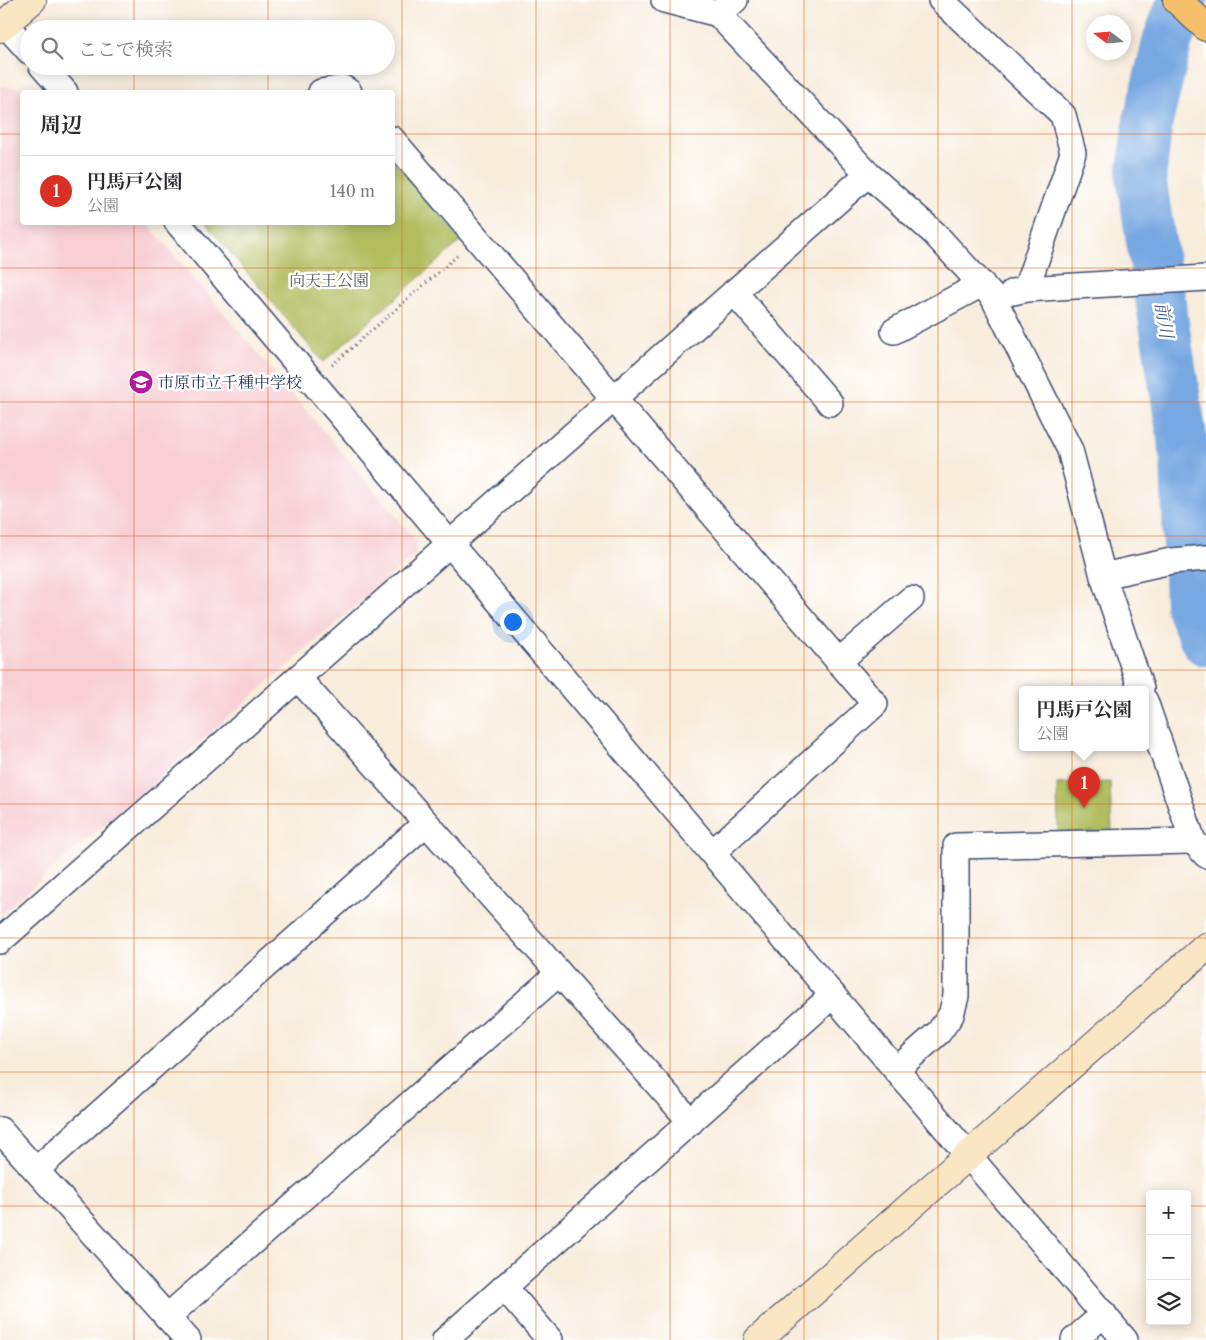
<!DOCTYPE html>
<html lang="ja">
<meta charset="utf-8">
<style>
:root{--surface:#fff;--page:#f2f2f3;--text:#2b2b33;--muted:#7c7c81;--line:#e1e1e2;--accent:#d93025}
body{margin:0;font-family:"Libre Caslon Text","Noto Serif JP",serif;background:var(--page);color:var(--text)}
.controls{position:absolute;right:15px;bottom:15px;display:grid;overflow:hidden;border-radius:5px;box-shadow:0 2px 12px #0003}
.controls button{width:45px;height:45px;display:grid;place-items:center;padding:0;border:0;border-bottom:1px solid var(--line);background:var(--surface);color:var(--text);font:25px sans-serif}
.compass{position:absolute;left:1086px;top:15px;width:45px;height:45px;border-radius:50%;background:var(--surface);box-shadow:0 2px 12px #0003;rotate:286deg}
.you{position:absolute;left:512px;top:621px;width:18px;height:18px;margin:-12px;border:4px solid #fff;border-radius:50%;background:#1a73e8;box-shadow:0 0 0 8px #1a73e833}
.badge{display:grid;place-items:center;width:32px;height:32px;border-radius:50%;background:var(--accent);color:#fff;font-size:16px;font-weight:700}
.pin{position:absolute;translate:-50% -41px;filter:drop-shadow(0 1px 2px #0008)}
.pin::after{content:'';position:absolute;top:26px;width:18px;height:15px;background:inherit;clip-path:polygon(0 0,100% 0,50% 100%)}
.popup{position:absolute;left:1019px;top:686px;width:130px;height:65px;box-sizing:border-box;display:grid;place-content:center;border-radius:5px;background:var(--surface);filter:drop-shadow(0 1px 4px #0005);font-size:16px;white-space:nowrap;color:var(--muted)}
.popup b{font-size:19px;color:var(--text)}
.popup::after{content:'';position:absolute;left:50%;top:100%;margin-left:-10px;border:10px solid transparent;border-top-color:var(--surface)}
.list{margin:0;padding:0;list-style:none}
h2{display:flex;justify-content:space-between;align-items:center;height:65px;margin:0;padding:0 20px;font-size:21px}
h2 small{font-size:16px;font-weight:400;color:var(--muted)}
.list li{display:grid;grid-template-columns:32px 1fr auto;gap:15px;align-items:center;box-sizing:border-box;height:70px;padding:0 20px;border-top:1px solid var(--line)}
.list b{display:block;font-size:19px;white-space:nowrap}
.list p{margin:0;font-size:16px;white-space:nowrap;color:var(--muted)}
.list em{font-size:16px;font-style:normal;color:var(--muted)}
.icon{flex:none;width:28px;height:28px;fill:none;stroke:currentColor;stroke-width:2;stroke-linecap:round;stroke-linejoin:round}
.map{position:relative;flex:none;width:1206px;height:1340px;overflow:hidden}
.search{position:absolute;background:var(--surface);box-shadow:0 2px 12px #0003;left:20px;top:20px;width:375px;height:55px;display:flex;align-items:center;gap:12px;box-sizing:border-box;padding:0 18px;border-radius:28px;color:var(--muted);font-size:19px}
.panel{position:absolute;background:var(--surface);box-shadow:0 2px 12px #0003;left:20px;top:90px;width:375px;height:135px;border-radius:5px}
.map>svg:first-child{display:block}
.built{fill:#f7cfd4}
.green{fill:#b1bd5f;stroke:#66765e}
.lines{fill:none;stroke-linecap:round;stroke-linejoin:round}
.river{stroke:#78a8e2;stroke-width:50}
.street-casing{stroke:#3c4b71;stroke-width:28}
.secondary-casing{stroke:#3c4b71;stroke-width:30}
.primary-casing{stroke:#3c4b71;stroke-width:30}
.path{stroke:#3c4b71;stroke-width:3;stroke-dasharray:1 4;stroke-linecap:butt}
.street{stroke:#fff;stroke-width:25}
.secondary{stroke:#fbe6c4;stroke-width:28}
.primary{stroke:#f6c06b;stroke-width:28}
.grid{fill:none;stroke:#e8590c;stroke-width:1;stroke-opacity:0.55}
.labels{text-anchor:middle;stroke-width:5;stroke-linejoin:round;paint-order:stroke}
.park-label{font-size:16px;fill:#50615e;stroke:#fff}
.poi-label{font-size:16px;fill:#1b2f5e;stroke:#fff;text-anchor:start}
.water-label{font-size:18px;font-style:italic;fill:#3c598c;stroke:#fff}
</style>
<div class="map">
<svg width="1206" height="1340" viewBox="0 0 1206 1340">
<rect width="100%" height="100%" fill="#fff"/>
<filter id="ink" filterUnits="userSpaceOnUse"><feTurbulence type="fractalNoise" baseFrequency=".02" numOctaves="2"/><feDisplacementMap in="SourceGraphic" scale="10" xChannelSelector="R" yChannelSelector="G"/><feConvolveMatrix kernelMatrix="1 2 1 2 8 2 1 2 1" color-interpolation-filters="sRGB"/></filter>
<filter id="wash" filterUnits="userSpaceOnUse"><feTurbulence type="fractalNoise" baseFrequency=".0096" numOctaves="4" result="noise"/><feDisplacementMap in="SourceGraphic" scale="20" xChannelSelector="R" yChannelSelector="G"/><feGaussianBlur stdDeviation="1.12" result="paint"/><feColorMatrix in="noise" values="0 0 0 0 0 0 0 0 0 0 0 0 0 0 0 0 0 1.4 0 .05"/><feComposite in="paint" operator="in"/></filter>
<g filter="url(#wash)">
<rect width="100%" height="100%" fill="#f8ecdb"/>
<path class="built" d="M 0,86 L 35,89 L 38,92 L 22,92 L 22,222 L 147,223 L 417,541 L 416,554 L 0,915 Z"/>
<g class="green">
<path d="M 393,160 L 462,240 L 323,362 L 205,223 L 392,222 Z"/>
<path d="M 1110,782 L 1112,832 L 1058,833 L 1057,784 Z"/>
</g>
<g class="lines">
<path class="river" d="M 1183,0 L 1168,39 L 1148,121 L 1141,178 L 1185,456 L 1190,606 L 1206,641"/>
</g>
</g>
<g filter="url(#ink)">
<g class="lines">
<defs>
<g id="street">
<path d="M 664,0 L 718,14 L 868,174 L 934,233 L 993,297 L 1070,450 L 1103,576 L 1141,689"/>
<path d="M 941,0 L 1063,115 L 1073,153 L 1026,289"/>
<path d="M 718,14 L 735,0"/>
<path d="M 5,24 L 29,51"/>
<path d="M 42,66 L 65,92"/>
<path d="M 321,92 L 343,88 L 349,92"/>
<path d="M 392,139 L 875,704 L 712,853"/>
<path d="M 177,222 L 1125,1340"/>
<path d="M 734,292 L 830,403"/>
<path d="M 1013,292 L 1026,289 L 1206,278"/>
<path d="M 894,331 L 982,284"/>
<path d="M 1103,576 L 1171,561 L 1206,558"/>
<path d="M 838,662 L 911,599"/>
<path d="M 298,678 L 691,1122"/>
<path d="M 1145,701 L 1193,841 L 1206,855"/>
<path d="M 0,941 L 868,174"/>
<path d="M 896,1070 L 939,1032 L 951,1015 L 956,996 L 956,846 L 1193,841"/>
<path d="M 0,1130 L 188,1340"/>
<path d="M 36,1170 L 426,823"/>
<path d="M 504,1287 L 550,1340"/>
<path d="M 167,1317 L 559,973"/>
<path d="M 445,1340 L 833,995"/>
<path d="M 1074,1340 L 1104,1314"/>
</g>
<g id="secondary">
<path d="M 0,28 L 32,0"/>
<path d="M 758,1340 L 1206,947"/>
</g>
<path id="primary" d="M 1177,0 L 1206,27"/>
</defs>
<use href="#street" class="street-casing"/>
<use href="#secondary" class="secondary-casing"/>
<use href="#primary" class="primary-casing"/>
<path class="path" d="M 332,365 L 457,256"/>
<use href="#street" class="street"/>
<use href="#secondary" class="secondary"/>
<use href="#primary" class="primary"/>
</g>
</g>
<path class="grid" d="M 134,0 L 134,29M 268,0 L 268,29M 402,0 L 402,1340M 536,0 L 536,1340M 670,0 L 670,1340M 804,0 L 804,1340M 938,0 L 938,1340M 1072,0 L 1072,1340M 134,66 L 134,92M 268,66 L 268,92M 0,134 L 22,134M 392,134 L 1206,134M 134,222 L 134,1340M 268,222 L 268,1340M 0,268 L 1206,268M 0,402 L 1206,402M 0,536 L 1206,536M 0,670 L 1206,670M 0,804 L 1206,804M 0,938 L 1206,938M 0,1072 L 1206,1072M 0,1206 L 1150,1206M 1187,1206 L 1206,1206"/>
<defs>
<symbol id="school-disc" viewBox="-11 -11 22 22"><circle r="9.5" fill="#b5179e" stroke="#fff"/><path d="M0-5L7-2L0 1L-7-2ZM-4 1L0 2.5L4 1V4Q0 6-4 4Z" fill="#fff"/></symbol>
</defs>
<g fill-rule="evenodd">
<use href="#school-disc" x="127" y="368" width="28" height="28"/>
</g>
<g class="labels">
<g class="park-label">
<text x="329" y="286">向天王公園</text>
</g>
<g class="poi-label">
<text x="158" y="388">市原市立千種中学校</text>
</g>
<g class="water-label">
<text transform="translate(1164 320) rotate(81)" y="6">前川</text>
</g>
</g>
</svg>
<div class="controls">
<button>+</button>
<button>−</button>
<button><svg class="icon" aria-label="layers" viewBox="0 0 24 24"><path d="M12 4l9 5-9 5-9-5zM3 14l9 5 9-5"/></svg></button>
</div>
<svg class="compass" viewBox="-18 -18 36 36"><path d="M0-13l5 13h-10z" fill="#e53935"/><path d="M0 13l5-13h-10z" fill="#7c7c81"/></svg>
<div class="you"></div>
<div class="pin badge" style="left:1084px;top:808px">1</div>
<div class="popup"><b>円馬戸公園</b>公園</div>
<div class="search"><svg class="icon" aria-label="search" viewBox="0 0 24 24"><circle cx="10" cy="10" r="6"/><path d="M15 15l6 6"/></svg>ここで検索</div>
<section class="panel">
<h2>周辺<small></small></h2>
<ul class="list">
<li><span class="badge">1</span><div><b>円馬戸公園</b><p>公園</p></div><em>140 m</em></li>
</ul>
</section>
</div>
